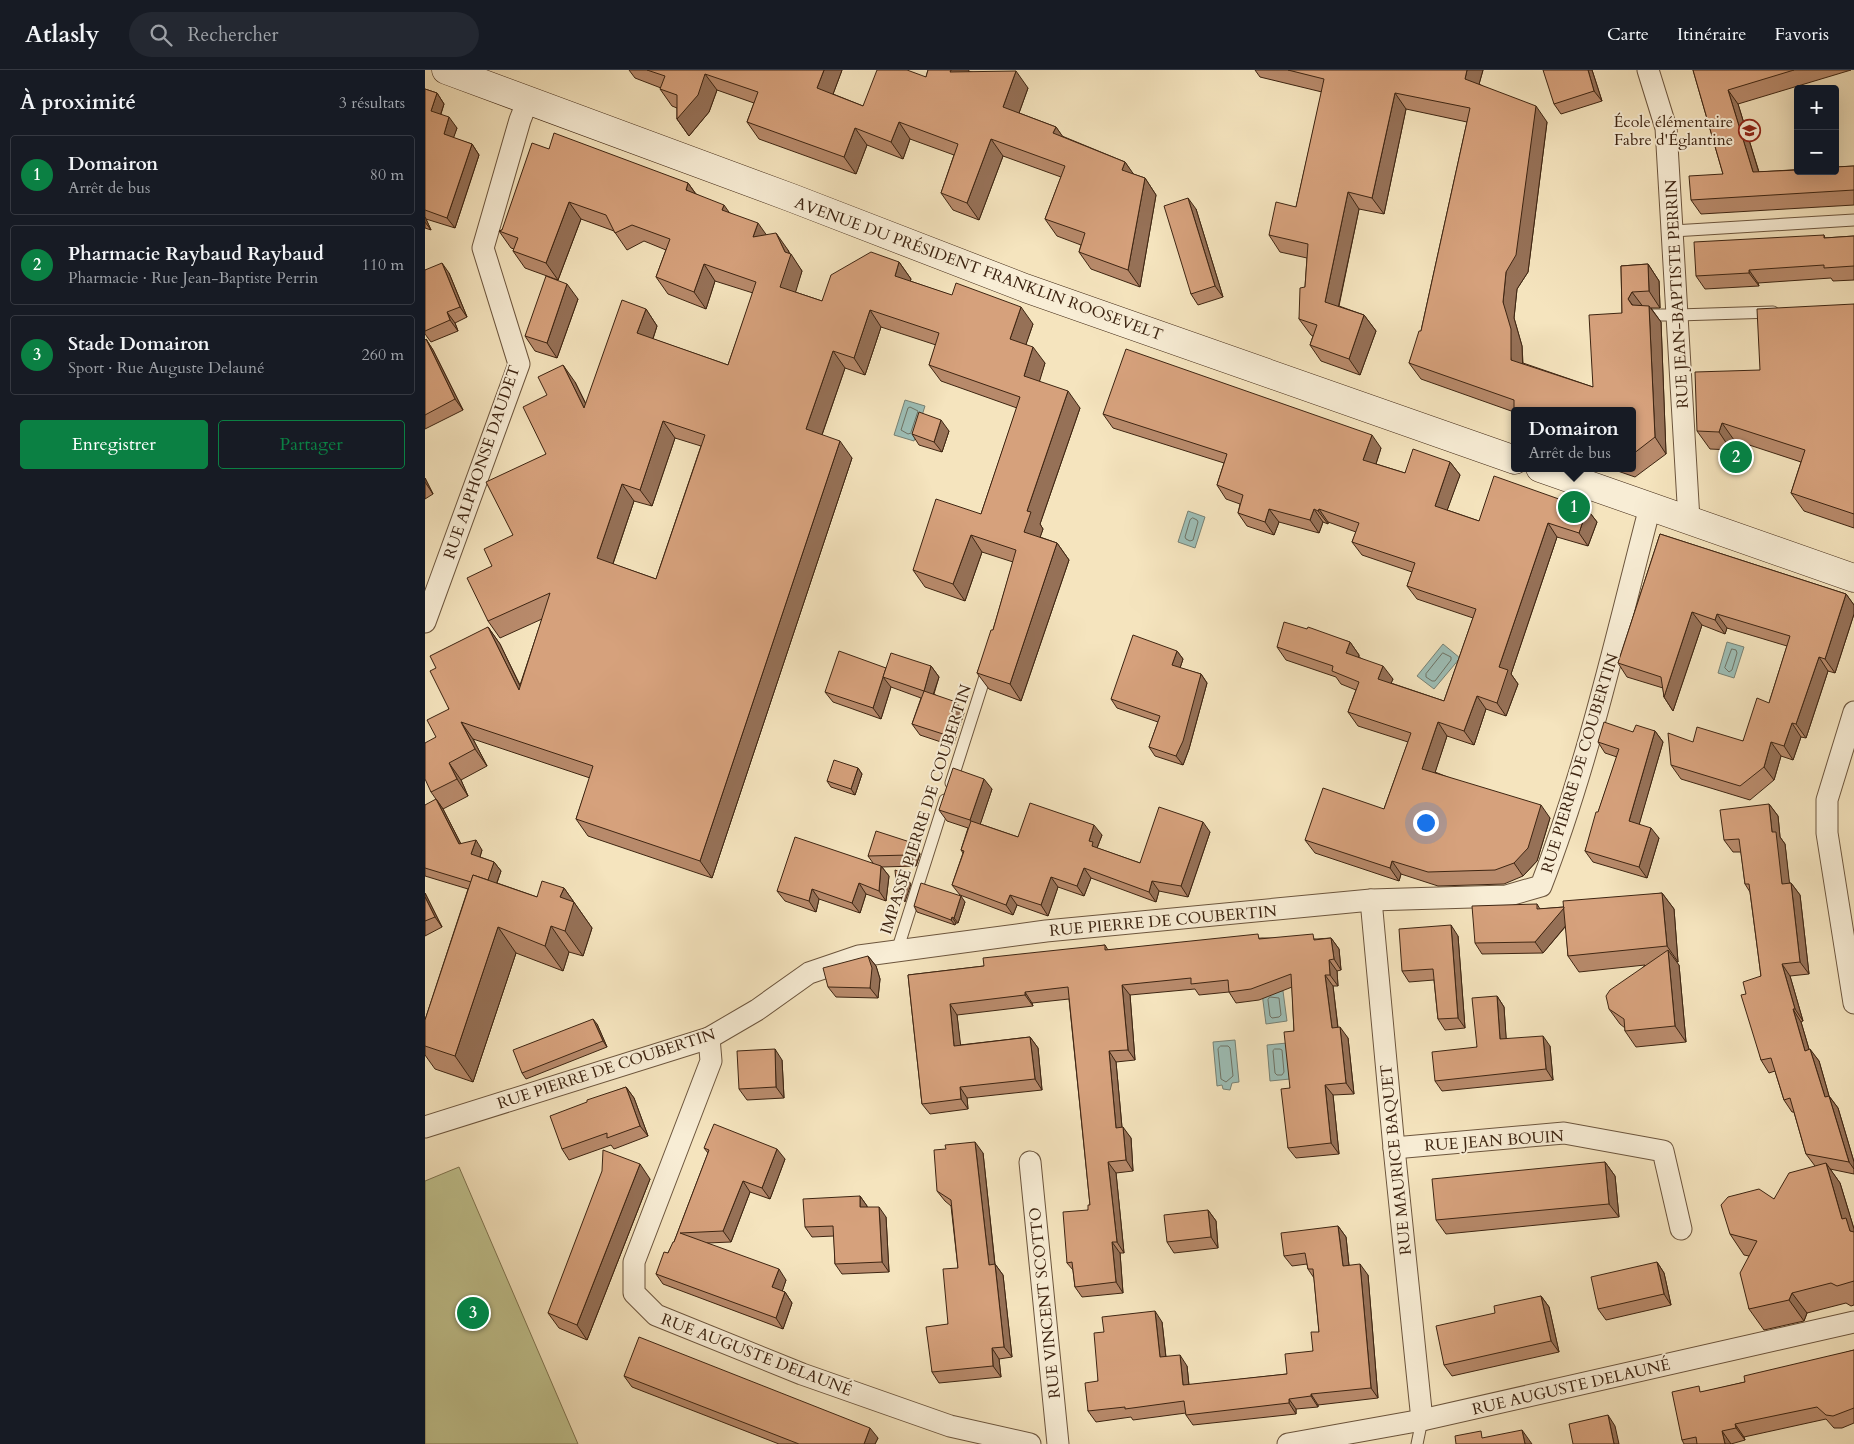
<!DOCTYPE html>
<html lang="fr">
<meta charset="utf-8">
<style>
:root{--surface:#171b24;--page:#242831;--text:#f1f3f6;--muted:#9ea1a6;--line:#363941;--accent:#0b8043}
body{margin:0;font-family:Cardo,serif;background:var(--page);color:var(--text)}
.controls{position:absolute;right:15px;top:15px;display:grid;overflow:hidden;border-radius:5px;box-shadow:0 5px 20px #0002}
.controls button{width:45px;height:45px;display:grid;place-items:center;padding:0;border:0;border-bottom:1px solid var(--line);background:var(--surface);color:var(--text);font:25px sans-serif}
.you{position:absolute;left:1000px;top:752px;width:18px;height:18px;margin:-12px;border:4px solid #fff;border-radius:50%;background:#1a73e8;box-shadow:0 0 0 8px #1a73e833}
.badge{display:grid;place-items:center;width:32px;height:32px;border-radius:50%;background:var(--accent);color:#fff;font-size:16px;font-weight:700}
.pin{position:absolute;translate:-50% -50%;border:2px solid #fff;box-shadow:0 1px 5px #0006}
.popup{position:absolute;left:1086px;top:337px;width:125px;height:65px;box-sizing:border-box;display:grid;place-content:center;border-radius:5px;background:var(--surface);filter:drop-shadow(0 1px 4px #0005);font-size:16px;white-space:nowrap;color:var(--muted)}
.popup b{font-size:19px;color:var(--text)}
.popup::after{content:'';position:absolute;left:50%;top:100%;margin-left:-10px;border:10px solid transparent;border-top-color:var(--surface)}
.list{margin:0;padding:0;list-style:none}
h2{display:flex;justify-content:space-between;align-items:center;height:65px;margin:0;padding:0 20px;font-size:21px}
h2 small{font-size:16px;font-weight:400;color:var(--muted)}
.list li{display:grid;grid-template-columns:32px 1fr auto;gap:15px;align-items:center;box-sizing:border-box;height:80px;margin:0 10px 10px;padding:0 10px;border:1px solid var(--line);border-radius:5px}
.list b{display:block;font-size:19px;white-space:nowrap}
.list p{margin:0;font-size:16px;white-space:nowrap;color:var(--muted)}
.list em{font-size:16px;font-style:normal;color:var(--muted)}
.actions{display:flex;gap:10px;padding:15px 20px}
.actions a{flex:1;padding:11px 0;border:1px solid var(--accent);border-radius:5px;text-align:center;font-size:18px;color:var(--accent)}
.actions .main{background:var(--accent);color:#fff}
.icon{flex:none;width:28px;height:28px;fill:none;stroke:currentColor;stroke-width:2;stroke-linecap:round;stroke-linejoin:round}
.map{position:relative;flex:none;width:1429px;height:1374px;overflow:hidden}
header{display:flex;align-items:center;gap:30px;box-sizing:border-box;height:70px;padding:0 25px;background:var(--surface);border-bottom:1px solid var(--line)}
header strong{font-size:24px}
nav{display:flex;gap:28px;margin-inline-start:auto;font-size:18px}
.search{width:350px;height:45px;background:var(--page);display:flex;align-items:center;gap:12px;box-sizing:border-box;padding:0 18px;border-radius:28px;color:var(--muted);font-size:19px}
main{display:flex}
aside{flex:1;background:var(--surface)}
.map>svg:first-child{display:block}
.grass{fill:#c0c28e;stroke:#7f7450}
.water{fill:#9dbeb6;stroke:#778174}
.lines{fill:none;stroke-linecap:round;stroke-linejoin:round}
.shore{stroke:#6e7264;stroke-width:1}
.service-casing{stroke:#6c553d;stroke-width:13}
.minor-casing{stroke:#6c553d;stroke-width:23}
.secondary-casing{stroke:#3e2512;stroke-width:29}
.service{stroke:#f8edd5;stroke-width:11}
.minor{stroke:#f8edd5;stroke-width:21}
.secondary{stroke:#f8edd5;stroke-width:28}
.wall{fill:#b88a6b;stroke:#3e2512;fill-rule:evenodd}
.shaded-wall{fill:#967157;stroke:#3e2512}
.building{fill:#d6a17c;stroke:#3e2512;fill-rule:evenodd}
.labels{text-anchor:middle;stroke-width:4;stroke-linejoin:round;paint-order:stroke}
.poi-label{font-size:16px;fill:#3e2512;stroke:#f8edd5;text-anchor:end}
.street-label{font-size:16px;fill:#3e2512;stroke:#f8edd5}
</style>
<header>
<strong>Atlasly</strong>
<div class="search"><svg class="icon" aria-label="search" viewBox="0 0 24 24"><circle cx="10" cy="10" r="6"/><path d="M15 15l6 6"/></svg>Rechercher</div>
<nav><a>Carte</a><a>Itinéraire</a><a>Favoris</a></nav>
</header>
<main>
<aside>
<h2>À proximité<small>3 résultats</small></h2>
<ul class="list">
<li><span class="badge">1</span><div><b>Domairon</b><p>Arrêt de bus</p></div><em>80 m</em></li>
<li><span class="badge">2</span><div><b>Pharmacie Raybaud Raybaud</b><p>Pharmacie · Rue Jean-Baptiste Perrin</p></div><em>110 m</em></li>
<li><span class="badge">3</span><div><b>Stade Domairon</b><p>Sport · Rue Auguste Delauné</p></div><em>260 m</em></li>
</ul>
<div class="actions"><a class="main">Enregistrer</a><a>Partager</a></div>
</aside>
<div class="map">
<svg width="1429" height="1374" viewBox="0 0 1429 1374">
<rect width="100%" height="100%" fill="#f5e4be"/>
<filter id="stains"><feTurbulence type="fractalNoise" baseFrequency=".004" numOctaves="4"/><feColorMatrix values="0 0 0 0 .2 0 0 0 0 .09 0 0 0 0 .02 0 0 0 .5 -.17"/></filter>
<radialGradient id="worn" r=".72"><stop offset=".6" stop-color="#630" stop-opacity="0"/><stop offset="1" stop-color="#630" stop-opacity=".3"/></radialGradient>
<path class="grass" d="M 34,1097 L 153,1374 L 0,1374 L 0,1111 Z"/>
<g class="water">
<path d="M 480,330 L 500,336 L 489,371 L 469,365 Z"/>
<path d="M 763,441 L 780,447 L 770,478 L 753,472 Z"/>
<path d="M 1302,572 L 1319,577 L 1309,608 L 1293,603 Z"/>
<path d="M 1018,574 L 1035,588 L 1009,619 L 992,606 Z"/>
<path d="M 858,921 L 862,951 L 841,954 L 837,923 Z"/>
<path d="M 810,970 L 814,1012 L 807,1013 L 805,1020 L 798,1019 L 797,1015 L 792,1016 L 788,972 Z"/>
<path d="M 862,973 L 865,1009 L 845,1011 L 842,975 Z"/>
</g>
<g class="lines">
<g class="shore">
<path d="M 486,363 L 483,364 L 476,360 L 483,338 L 485,337 L 493,341 L 486,362"/>
<path d="M 768,448 L 772,450 L 773,452 L 768,470 L 765,471 L 761,469 L 760,467 L 765,450 Z"/>
<path d="M 1307,579 L 1311,580 L 1312,583 L 1307,600 L 1304,602 L 1300,598 Z"/>
<path d="M 1018,583 L 1026,587 L 1026,590 L 1010,611 L 1007,611 L 1001,607 L 1001,604 Z"/>
<path d="M 845,927 L 854,928 L 856,945 L 854,947 L 847,948 L 845,946 L 843,930 Z"/>
<path d="M 796,976 L 803,976 L 805,978 L 808,1006 L 801,1012 L 796,1009 L 793,979 Z"/>
<path d="M 850,979 L 855,979 L 857,980 L 859,1002 L 857,1005 L 852,1005 L 850,1003 L 848,981 Z"/>
</g>
<defs>
<g id="service">
<path d="M 1248,161 L 1429,150"/>
<path d="M 1222,245 L 1253,245 L 1348,242"/>
<path d="M 526,713 L 563,597"/>
<path d="M 472,881 L 520,730"/>
<path d="M 992,1374 L 997,1350"/>
</g>
<g id="minor">
<path d="M 1223,0 L 1241,58 L 1264,450"/>
<path d="M 0,552 L 94,294 L 58,178 L 95,50 L 103,30"/>
<path d="M 1429,642 L 1402,730 L 1402,763 L 1429,933"/>
<path d="M 946,830 L 969,1078 L 997,1350"/>
<path d="M 284,968 L 286,991 L 209,1192 L 209,1223 L 231,1245 L 377,1304 L 525,1356 L 605,1374"/>
<path d="M 0,1057 L 284,968 L 332,940 L 384,903 L 434,886 L 621,861 L 946,830 L 1081,826 L 1116,816 C 1163,695 1192,563 1225,437"/>
<path d="M 969,1078 L 1139,1063 L 1238,1081 L 1256,1159"/>
<path d="M 605,1092 L 633,1374"/>
<path d="M 863,1374 L 997,1350 L 1429,1252"/>
</g>
<g id="secondary">
<path d="M 21,0 L 367,128 L 600,218 L 1090,390"/>
<path d="M 1115,398 L 1429,508"/>
</g>
</defs>
<use href="#service" class="service-casing"/>
<use href="#minor" class="minor-casing"/>
<use href="#secondary" class="secondary-casing"/>
<use href="#service" class="service"/>
<use href="#minor" class="minor"/>
<use href="#secondary" class="secondary"/>
</g>
<g class="wall">
<path d="M 204,0 L 417,0 L 408,24 L 438,36 L 501,7 L 503,0 L 544,0 L 543,1 L 603,18 L 594,43 L 631,57 L 637,66 L 700,92 L 708,104 L 720,108 L 731,125 L 715,217 L 666,199 L 654,182 L 656,175 L 632,166 L 620,149 L 636,107 L 578,86 L 554,150 L 528,140 L 516,123 L 529,85 L 485,69 L 478,89 L 442,75 L 431,104 L 334,69 L 322,52 L 329,33 L 292,20 L 284,42 L 264,66 L 252,49 L 252,38 L 247,36 L 235,19 L 236,18 L 210,8 Z"/>
<path d="M 830,0 L 1058,0 L 1054,14 L 1122,52 L 1103,202 L 1092,219 L 1089,248 L 1097,276 L 1098,293 L 1168,317 L 1197,243 L 1196,196 L 1223,194 L 1234,211 L 1235,238 L 1226,238 L 1236,252 L 1241,384 L 1210,407 L 1184,398 L 1208,398 L 1208,341 L 1090,341 L 1090,356 L 1089,354 L 1089,342 L 996,309 L 984,293 L 996,261 L 1042,52 L 981,39 L 959,144 L 934,139 L 914,236 L 939,245 L 951,261 L 935,305 L 896,291 L 885,275 L 888,266 L 886,265 L 874,249 L 880,217 L 882,188 L 855,182 L 844,165 L 871,137 L 897,22 L 835,7 Z"/>
<path d="M 1167,0 L 1177,31 L 1136,44 L 1129,34 Z"/>
<path d="M 1268,0 L 1426,0 L 1313,34 L 1334,102 L 1429,96 L 1429,135 L 1276,144 L 1266,130 L 1298,104 Z"/>
<path d="M 0,19 L 12,23 L 19,34 L 16,44 L 32,58 L 28,68 L 47,74 L 54,85 L 30,158 L 1,149 L 6,160 L 0,158 Z"/>
<path d="M 124,79 L 263,113 L 271,124 L 305,143 L 341,165 L 363,180 L 365,184 L 377,201 L 370,222 L 397,231 L 474,192 L 486,209 L 485,211 L 608,254 L 601,274 L 620,293 L 614,311 L 655,338 L 615,454 L 618,459 L 615,467 L 632,473 L 644,490 L 596,631 L 564,619 L 552,603 L 568,560 L 588,492 L 557,482 L 540,531 L 500,517 L 488,500 L 556,444 L 592,338 L 516,311 L 504,295 L 511,275 L 456,257 L 440,305 L 420,298 L 397,365 L 427,388 L 287,808 L 163,766 L 151,749 L 165,708 L 48,669 L 62,696 L 36,710 L 43,726 L 18,739 L 6,722 L 11,667 L 24,639 L 11,598 L 63,557 L 75,574 L 95,615 L 117,549 L 75,568 L 63,551 L 67,496 L 88,465 L 150,312 L 161,334 L 221,239 L 232,256 L 228,269 L 303,295 L 328,223 L 290,211 L 281,239 L 243,224 L 231,207 L 241,180 L 219,171 L 202,180 L 189,161 L 156,149 L 133,210 L 100,198 L 88,181 L 89,179 L 86,178 L 74,161 L 77,160 ZM 250,368 L 276,376 L 231,509 L 188,494 L 209,431 L 227,436 Z"/>
<path d="M 771,139 L 798,227 L 773,235 L 766,224 Z"/>
<path d="M 1399,165 L 1400,168 L 1429,166 L 1429,210 L 1408,211 L 1406,208 L 1333,213 L 1334,216 L 1280,219 L 1271,206 Z"/>
<path d="M 0,200 L 24,203 L 42,247 L 30,253 L 33,261 L 6,272 L 0,264 Z"/>
<path d="M 153,229 L 132,288 L 110,281 L 100,266 Z"/>
<path d="M 1429,234 L 1429,458 L 1379,441 L 1366,423 L 1376,392 L 1309,370 L 1306,380 L 1285,379 L 1272,361 L 1335,300 Z"/>
<path d="M 1,269 L 8,280 L 38,340 L 0,359 Z"/>
<path d="M 678,344 L 956,378 L 951,394 L 980,403 L 1025,392 L 1035,405 L 1022,440 L 1054,451 L 1162,439 L 1172,452 L 1163,476 L 1132,467 L 1086,604 L 1093,614 L 1081,646 L 1061,639 L 1049,675 L 1022,666 L 1010,702 L 1125,748 L 1112,791 L 1098,806 L 1079,814 L 1013,816 L 976,804 L 974,811 L 890,783 L 880,770 L 959,739 L 983,672 L 933,656 L 923,642 L 931,620 L 916,614 L 911,607 L 861,590 L 852,577 L 882,559 L 925,572 L 934,585 L 934,587 L 968,609 L 966,613 L 1019,631 L 1048,548 L 992,529 L 982,516 L 987,502 L 937,485 L 927,472 L 931,462 L 903,452 L 903,454 L 898,452 L 894,463 L 854,452 L 849,465 L 822,456 L 813,443 L 815,434 L 801,429 L 792,415 L 799,393 L 688,358 Z"/>
<path d="M 524,361 L 517,382 L 494,375 L 487,364 Z"/>
<path d="M 0,408 L 8,424 L 0,429 Z"/>
<path d="M 1235,464 L 1421,524 L 1429,535 L 1429,544 L 1410,603 L 1403,601 L 1381,668 L 1376,667 L 1368,690 L 1356,686 L 1349,710 L 1325,730 L 1256,709 L 1246,695 L 1268,672 L 1318,671 L 1344,633 L 1362,576 L 1302,558 L 1300,564 L 1277,555 L 1248,641 L 1239,627 L 1238,618 L 1202,607 L 1193,593 Z"/>
<path d="M 752,581 L 758,589 L 755,598 L 776,604 L 782,613 L 764,679 L 758,695 L 730,686 L 724,677 L 733,652 L 692,638 L 686,629 Z"/>
<path d="M 506,596 L 514,607 L 509,624 L 539,643 L 528,676 L 495,665 L 487,654 L 496,628 L 466,617 L 456,649 L 408,632 L 400,622 L 461,598 Z"/>
<path d="M 1230,661 L 1238,672 L 1214,754 L 1234,768 L 1222,808 L 1168,792 L 1160,781 L 1192,687 L 1180,683 L 1173,672 L 1208,662 Z"/>
<path d="M 433,698 L 437,704 L 430,725 L 406,717 L 402,711 Z"/>
<path d="M 567,719 L 555,754 L 593,767 L 677,765 L 672,778 L 715,793 L 785,762 L 763,827 L 734,821 L 731,832 L 666,808 L 659,826 L 633,817 L 623,846 L 592,835 L 588,845 L 535,825 L 527,815 L 538,783 L 536,780 L 543,758 L 522,751 L 514,740 Z"/>
<path d="M 1344,734 L 1353,746 L 1355,767 L 1360,774 L 1364,813 L 1366,813 L 1375,825 L 1384,904 L 1365,906 L 1378,951 L 1376,952 L 1384,979 L 1394,991 L 1404,1026 L 1413,1038 L 1429,1092 L 1429,1104 L 1405,1099 L 1415,1113 L 1429,1159 L 1429,1235 L 1426,1236 L 1421,1233 L 1382,1243 L 1379,1251 L 1339,1260 L 1324,1239 L 1324,1186 L 1319,1185 L 1305,1164 L 1390,1096 L 1381,1084 L 1369,1042 L 1367,1042 L 1359,1030 L 1350,1001 L 1344,1003 L 1336,990 L 1321,924 L 1336,906 L 1325,822 L 1320,814 L 1316,782 L 1308,782 L 1299,770 Z"/>
<path d="M 0,735 L 18,739 L 36,774 L 57,780 L 55,787 L 69,792 L 76,801 L 72,813 L 112,827 L 139,818 L 167,858 L 158,886 L 144,882 L 138,901 L 91,883 L 48,1012 L 10,999 L 0,985 L 0,950 L 43,819 L 0,806 Z"/>
<path d="M 488,773 L 495,784 L 491,796 L 457,797 L 464,806 L 461,831 L 441,824 L 435,843 L 394,829 L 391,842 L 360,831 L 352,821 L 448,793 L 443,786 Z"/>
<path d="M 0,823 L 17,857 L 0,866 Z"/>
<path d="M 1237,823 L 1249,839 L 1253,892 L 1251,892 L 1254,895 L 1261,972 L 1211,977 L 1200,961 L 1200,958 L 1195,954 L 1184,939 L 1220,895 L 1154,902 L 1143,886 L 1141,856 L 1118,883 L 1057,884 L 1050,873 L 1112,834 L 1115,839 L 1139,837 Z"/>
<path d="M 540,832 L 533,853 L 531,853 L 530,855 L 492,842 L 489,836 Z"/>
<path d="M 1033,866 L 1040,958 L 1020,960 L 1013,949 L 1009,910 L 984,912 L 977,901 Z"/>
<path d="M 837,868 L 892,869 L 906,868 L 914,879 L 916,900 L 912,901 L 913,916 L 908,916 L 913,957 L 923,968 L 929,1024 L 908,1025 L 914,1084 L 871,1088 L 863,1078 L 865,1018 L 869,961 L 867,917 L 834,930 L 811,933 L 804,922 L 774,925 L 770,919 L 705,925 L 710,990 L 691,992 L 697,1057 L 706,1068 L 708,1101 L 691,1103 L 699,1183 L 695,1183 L 698,1223 L 657,1227 L 650,1217 L 648,1200 L 642,1193 L 665,1135 L 644,929 L 607,933 L 608,936 L 532,945 L 535,975 L 605,967 L 613,978 L 617,1020 L 542,1028 L 543,1039 L 505,1044 L 497,1034 L 483,905 L 559,896 L 680,875 L 683,880 Z"/>
<path d="M 443,886 L 451,896 L 455,909 L 453,928 L 411,927 L 403,917 Z"/>
<path d="M 1072,926 L 1079,937 L 1081,969 L 1125,976 L 1128,1010 L 1017,1021 L 1010,1011 L 1052,977 Z"/>
<path d="M 172,954 L 182,977 L 101,1009 L 97,1003 Z"/>
<path d="M 357,990 L 359,1028 L 322,1030 L 314,1019 Z"/>
<path d="M 201,1017 L 209,1028 L 223,1066 L 189,1079 L 186,1075 L 144,1090 L 137,1079 L 162,1032 Z"/>
<path d="M 279,1078 L 360,1089 L 345,1129 L 325,1122 L 306,1172 L 282,1173 L 361,1210 L 357,1221 L 360,1222 L 367,1233 L 358,1259 L 238,1214 L 231,1204 L 249,1172 L 283,1083 Z"/>
<path d="M 558,1083 L 570,1194 L 578,1205 L 587,1287 L 574,1289 L 576,1307 L 514,1313 L 507,1302 L 523,1254 L 533,1198 L 526,1136 L 520,1131 L 512,1121 Z"/>
<path d="M 1180,1092 L 1190,1106 L 1194,1147 L 1021,1164 L 1011,1150 Z"/>
<path d="M 225,1109 L 162,1270 L 134,1258 L 123,1243 Z"/>
<path d="M 435,1126 L 442,1136 L 442,1137 L 461,1147 L 464,1202 L 417,1204 L 410,1194 L 409,1166 L 387,1167 L 380,1157 Z"/>
<path d="M 783,1140 L 791,1151 L 793,1178 L 749,1183 L 742,1172 Z"/>
<path d="M 913,1156 L 921,1167 L 924,1195 L 943,1205 L 953,1328 L 893,1335 L 893,1337 L 871,1339 L 871,1344 L 768,1355 L 761,1345 L 761,1343 L 708,1350 L 706,1347 L 671,1352 L 663,1341 L 673,1311 L 679,1262 L 737,1252 L 741,1287 L 762,1296 L 764,1315 L 862,1304 L 888,1281 L 894,1262 L 889,1208 L 883,1199 L 882,1194 L 867,1196 L 859,1186 Z"/>
<path d="M 1232,1192 L 1239,1203 L 1246,1235 L 1181,1250 L 1173,1239 Z"/>
<path d="M 1116,1226 L 1124,1237 L 1134,1282 L 1027,1306 L 1019,1295 L 1070,1243 Z"/>
<path d="M 1429,1280 L 1429,1353 L 1417,1358 L 1409,1358 L 1401,1349 L 1319,1367 L 1320,1370 L 1306,1374 L 1259,1374 L 1257,1370 L 1278,1322 L 1320,1312 Z"/>
<path d="M 199,1306 L 453,1368 L 450,1374 L 354,1374 L 207,1317 Z"/>
</g>
<g class="shaded-wall">
<path d="M 399,0 L 417,0 L 404,35 L 392,18 Z"/>
<path d="M 526,0 L 544,0 L 537,19 L 525,2 Z"/>
<path d="M 1042,0 L 1058,0 L 1051,25 L 1040,9 Z"/>
<path d="M 1163,0 L 1167,0 L 1177,31 L 1169,21 Z"/>
<path d="M 591,1 L 603,18 L 590,54 L 578,37 Z"/>
<path d="M 280,4 L 292,20 L 284,42 L 264,66 L 252,49 Z"/>
<path d="M 1303,20 L 1313,34 L 1338,116 L 1328,102 Z"/>
<path d="M 12,23 L 19,34 L 13,52 L 6,41 Z"/>
<path d="M 970,23 L 981,39 L 959,144 L 947,128 Z"/>
<path d="M 1111,36 L 1122,52 L 1103,202 L 1092,219 L 1089,248 L 1097,276 L 1098,306 L 1086,290 L 1078,232 L 1081,202 Z"/>
<path d="M 24,47 L 32,58 L 26,75 L 19,64 Z"/>
<path d="M 474,52 L 485,69 L 478,89 L 466,72 Z"/>
<path d="M 631,57 L 643,74 L 628,63 Z"/>
<path d="M 430,58 L 442,75 L 431,104 L 419,87 Z"/>
<path d="M 566,69 L 578,86 L 554,150 L 542,133 Z"/>
<path d="M 47,74 L 54,85 L 30,158 L 22,148 Z"/>
<path d="M 700,92 L 712,109 L 697,100 Z"/>
<path d="M 720,108 L 731,125 L 715,217 L 703,200 Z"/>
<path d="M 263,113 L 275,130 L 261,120 Z"/>
<path d="M 923,122 L 934,139 L 911,248 L 900,232 Z"/>
<path d="M 763,128 L 771,139 L 798,227 L 790,216 Z"/>
<path d="M 144,132 L 156,149 L 133,210 L 121,193 Z"/>
<path d="M 299,135 L 311,152 L 297,140 Z"/>
<path d="M 0,147 L 1,149 L 6,160 L 0,152 Z"/>
<path d="M 333,153 L 345,170 L 328,167 Z"/>
<path d="M 351,163 L 363,180 L 365,185 L 366,184 L 377,201 L 367,234 L 355,217 L 360,182 Z"/>
<path d="M 474,192 L 486,209 L 482,223 L 470,206 Z"/>
<path d="M 17,193 L 24,203 L 42,247 L 35,237 Z"/>
<path d="M 279,194 L 290,211 L 281,239 L 269,222 Z"/>
<path d="M 1223,194 L 1234,211 L 1235,238 L 1224,221 Z"/>
<path d="M 1324,200 L 1333,213 L 1334,216 L 1324,203 Z"/>
<path d="M 142,214 L 153,229 L 132,288 L 122,273 Z"/>
<path d="M 1207,222 L 1219,238 L 1215,245 L 1203,229 Z"/>
<path d="M 1224,236 L 1236,252 L 1241,384 L 1230,367 Z"/>
<path d="M 596,237 L 608,254 L 597,286 L 585,269 Z"/>
<path d="M 221,239 L 232,256 L 224,280 L 212,263 Z"/>
<path d="M 445,240 L 456,257 L 440,305 L 429,288 Z"/>
<path d="M 22,242 L 30,253 L 33,261 L 25,250 Z"/>
<path d="M 939,245 L 951,261 L 935,305 L 924,289 Z"/>
<path d="M 1,269 L 8,280 L 38,340 L 30,329 Z"/>
<path d="M 608,277 L 620,293 L 611,323 L 599,306 Z"/>
<path d="M 408,281 L 420,298 L 393,376 L 381,359 Z"/>
<path d="M 138,295 L 150,312 L 171,355 L 159,338 Z"/>
<path d="M 643,321 L 655,338 L 615,454 L 618,459 L 611,479 L 599,462 L 602,441 Z"/>
<path d="M 516,350 L 524,361 L 517,382 L 509,372 Z"/>
<path d="M 238,351 L 250,368 L 227,436 L 215,420 Z"/>
<path d="M 1297,353 L 1309,370 L 1306,380 L 1294,362 Z"/>
<path d="M 947,365 L 956,378 L 948,403 L 938,390 Z"/>
<path d="M 415,371 L 427,388 L 287,808 L 275,791 Z"/>
<path d="M 1025,392 L 1035,405 L 1019,449 L 1010,436 Z"/>
<path d="M 0,408 L 8,424 L 0,412 Z"/>
<path d="M 197,414 L 209,431 L 184,505 L 172,488 Z"/>
<path d="M 844,439 L 854,452 L 849,465 L 840,452 Z"/>
<path d="M 889,439 L 898,452 L 894,463 L 885,450 Z"/>
<path d="M 894,439 L 903,452 L 903,454 L 893,441 Z"/>
<path d="M 1162,439 L 1172,452 L 1163,476 L 1154,463 Z"/>
<path d="M 1123,453 L 1132,467 L 1086,604 L 1093,614 L 1081,646 L 1072,633 L 1074,597 Z"/>
<path d="M 546,465 L 557,482 L 540,531 L 528,514 Z"/>
<path d="M 632,473 L 644,490 L 596,631 L 585,614 Z"/>
<path d="M 1421,524 L 1429,535 L 1429,544 L 1410,603 L 1400,589 Z"/>
<path d="M 1267,542 L 1277,555 L 1248,641 L 1239,627 Z"/>
<path d="M 1292,544 L 1302,558 L 1300,564 L 1290,550 Z"/>
<path d="M 63,557 L 75,574 L 105,637 L 94,620 Z"/>
<path d="M 925,572 L 934,585 L 931,597 L 921,583 Z"/>
<path d="M 752,581 L 758,589 L 753,604 L 747,595 Z"/>
<path d="M 1394,587 L 1403,601 L 1381,668 L 1371,654 Z"/>
<path d="M 506,596 L 514,607 L 506,631 L 499,621 Z"/>
<path d="M 958,596 L 968,609 L 962,622 L 953,609 Z"/>
<path d="M 461,598 L 458,607 L 466,617 L 456,649 L 448,638 Z"/>
<path d="M 776,604 L 782,613 L 764,679 L 758,695 L 751,686 Z"/>
<path d="M 1052,626 L 1061,639 L 1049,675 L 1039,661 Z"/>
<path d="M 531,632 L 539,643 L 528,676 L 521,665 Z"/>
<path d="M 36,652 L 48,669 L 62,696 L 50,679 Z"/>
<path d="M 1013,652 L 1022,666 L 1007,712 L 997,699 Z"/>
<path d="M 1367,653 L 1376,667 L 1368,690 L 1359,676 Z"/>
<path d="M 1230,661 L 1238,672 L 1212,762 L 1204,751 Z"/>
<path d="M 1346,672 L 1356,686 L 1349,710 L 1339,697 Z"/>
<path d="M 24,693 L 36,710 L 43,726 L 32,709 Z"/>
<path d="M 433,698 L 437,704 L 430,725 L 426,719 Z"/>
<path d="M 559,709 L 567,719 L 553,761 L 545,750 Z"/>
<path d="M 11,729 L 18,739 L 41,784 L 34,774 Z"/>
<path d="M 1344,734 L 1353,746 L 1355,767 L 1360,774 L 1366,826 L 1357,814 L 1347,762 Z"/>
<path d="M 1116,735 L 1125,748 L 1112,791 L 1098,806 L 1089,793 Z"/>
<path d="M 778,752 L 785,762 L 763,827 L 756,816 Z"/>
<path d="M 669,755 L 677,765 L 672,778 L 674,786 L 664,771 Z"/>
<path d="M 1226,758 L 1234,768 L 1222,808 L 1214,797 Z"/>
<path d="M 51,770 L 57,780 L 53,793 L 46,784 Z"/>
<path d="M 488,773 L 495,784 L 491,796 L 484,785 Z"/>
<path d="M 967,791 L 976,804 L 974,811 L 965,798 Z"/>
<path d="M 69,792 L 76,801 L 67,826 L 60,817 Z"/>
<path d="M 456,796 L 464,806 L 461,831 L 454,821 Z"/>
<path d="M 659,798 L 666,808 L 659,826 L 652,816 Z"/>
<path d="M 478,803 L 486,814 L 480,832 L 472,821 Z"/>
<path d="M 626,807 L 633,817 L 623,846 L 616,835 Z"/>
<path d="M 727,811 L 734,821 L 731,832 L 724,822 Z"/>
<path d="M 434,813 L 441,824 L 435,843 L 427,833 Z"/>
<path d="M 1366,813 L 1375,825 L 1384,904 L 1375,892 Z"/>
<path d="M 139,818 L 167,858 L 158,886 L 140,861 L 135,827 Z"/>
<path d="M 387,819 L 394,829 L 391,842 L 384,831 Z"/>
<path d="M 0,823 L 17,857 L 10,847 L 0,827 Z"/>
<path d="M 1237,823 L 1249,839 L 1253,892 L 1242,876 Z"/>
<path d="M 585,825 L 592,835 L 588,845 L 581,835 Z"/>
<path d="M 536,826 L 540,832 L 533,853 L 529,848 Z"/>
<path d="M 1140,836 L 1148,847 L 1118,883 L 1110,872 Z"/>
<path d="M 527,847 L 531,853 L 530,855 L 526,850 Z"/>
<path d="M 1026,855 L 1033,866 L 1040,958 L 1033,948 Z"/>
<path d="M 126,856 L 144,882 L 138,901 L 120,876 Z"/>
<path d="M 73,857 L 91,883 L 48,1012 L 30,986 Z"/>
<path d="M 906,868 L 914,879 L 916,900 L 909,889 Z"/>
<path d="M 1243,880 L 1254,895 L 1261,972 L 1250,956 Z"/>
<path d="M 443,886 L 451,896 L 455,909 L 453,928 L 445,918 Z"/>
<path d="M 904,890 L 912,901 L 913,916 L 905,905 Z"/>
<path d="M 1357,894 L 1365,906 L 1378,951 L 1370,939 Z"/>
<path d="M 900,905 L 908,916 L 914,968 L 907,958 Z"/>
<path d="M 697,915 L 705,925 L 710,990 L 703,980 Z"/>
<path d="M 600,922 L 607,933 L 608,936 L 600,925 Z"/>
<path d="M 1072,926 L 1079,937 L 1082,980 L 1075,969 Z"/>
<path d="M 525,934 L 532,945 L 537,986 L 529,976 Z"/>
<path d="M 1368,939 L 1376,952 L 1388,993 L 1380,981 Z"/>
<path d="M 168,949 L 172,954 L 182,977 L 178,971 Z"/>
<path d="M 915,957 L 923,968 L 929,1024 L 921,1013 Z"/>
<path d="M 1118,966 L 1125,976 L 1128,1010 L 1121,999 Z"/>
<path d="M 605,967 L 613,978 L 617,1020 L 610,1009 Z"/>
<path d="M 350,979 L 357,990 L 359,1028 L 351,1017 Z"/>
<path d="M 1385,979 L 1394,991 L 1408,1040 L 1400,1027 Z"/>
<path d="M 684,981 L 691,992 L 698,1069 L 691,1058 Z"/>
<path d="M 900,1015 L 908,1025 L 914,1084 L 906,1073 Z"/>
<path d="M 201,1017 L 209,1028 L 223,1066 L 215,1056 Z"/>
<path d="M 535,1017 L 542,1028 L 543,1039 L 536,1029 Z"/>
<path d="M 1404,1026 L 1413,1038 L 1429,1092 L 1429,1099 L 1424,1092 Z"/>
<path d="M 698,1057 L 706,1068 L 708,1101 L 701,1090 Z"/>
<path d="M 550,1072 L 558,1083 L 571,1205 L 564,1195 Z"/>
<path d="M 352,1079 L 360,1089 L 345,1129 L 337,1118 Z"/>
<path d="M 683,1092 L 691,1103 L 699,1183 L 692,1172 Z"/>
<path d="M 1180,1092 L 1190,1106 L 1194,1147 L 1184,1134 Z"/>
<path d="M 1401,1093 L 1415,1113 L 1429,1159 L 1429,1167 L 1417,1149 Z"/>
<path d="M 215,1094 L 225,1109 L 162,1270 L 152,1255 Z"/>
<path d="M 318,1111 L 325,1122 L 306,1172 L 298,1161 Z"/>
<path d="M 435,1126 L 442,1136 L 442,1148 L 435,1137 Z"/>
<path d="M 454,1137 L 461,1147 L 464,1202 L 457,1192 Z"/>
<path d="M 783,1140 L 791,1151 L 793,1178 L 786,1167 Z"/>
<path d="M 913,1156 L 921,1167 L 925,1206 L 918,1196 Z"/>
<path d="M 687,1172 L 695,1183 L 698,1223 L 691,1212 Z"/>
<path d="M 1232,1192 L 1239,1203 L 1246,1235 L 1239,1224 Z"/>
<path d="M 570,1194 L 578,1205 L 587,1287 L 579,1277 Z"/>
<path d="M 935,1194 L 943,1205 L 953,1328 L 946,1318 Z"/>
<path d="M 354,1199 L 361,1210 L 355,1228 L 347,1217 Z"/>
<path d="M 360,1222 L 367,1233 L 358,1259 L 351,1248 Z"/>
<path d="M 1367,1223 L 1382,1243 L 1379,1251 L 1364,1230 Z"/>
<path d="M 1116,1226 L 1124,1237 L 1134,1282 L 1126,1271 Z"/>
<path d="M 730,1241 L 737,1252 L 742,1298 L 735,1287 Z"/>
<path d="M 567,1278 L 574,1289 L 576,1307 L 568,1296 Z"/>
<path d="M 755,1285 L 762,1296 L 765,1326 L 758,1315 Z"/>
<path d="M 886,1324 L 893,1335 L 893,1337 L 886,1326 Z"/>
<path d="M 864,1329 L 871,1339 L 871,1344 L 864,1333 Z"/>
<path d="M 1183,1345 L 1190,1356 L 1194,1374 L 1189,1374 Z"/>
<path d="M 1310,1354 L 1319,1367 L 1320,1370 L 1311,1358 Z"/>
<path d="M 445,1358 L 453,1368 L 450,1374 L 439,1374 Z"/>
<path d="M 1097,1360 L 1107,1374 L 1100,1374 Z"/>
<path d="M 1297,1361 L 1306,1374 L 1300,1374 Z"/>
</g>
<g class="building">
<path d="M 222,0 L 399,0 L 392,18 L 438,36 L 452,0 L 482,0 L 501,7 L 503,0 L 526,0 L 525,2 L 591,1 L 578,37 L 631,57 L 628,63 L 700,92 L 697,100 L 720,108 L 703,200 L 654,182 L 660,163 L 620,149 L 640,96 L 566,69 L 542,133 L 516,123 L 533,74 L 474,52 L 466,72 L 430,58 L 419,87 L 322,52 L 333,22 L 280,4 L 273,25 L 252,49 L 252,25 L 235,19 L 240,6 Z"/>
<path d="M 863,0 L 1042,0 L 1040,9 L 1111,36 L 1091,185 L 1081,202 L 1078,232 L 1086,259 L 1086,290 L 1168,317 L 1164,245 L 1197,243 L 1196,196 L 1223,194 L 1224,221 L 1207,222 L 1203,229 L 1207,235 L 1224,236 L 1230,367 L 1208,384 L 1208,341 L 1090,341 L 1090,354 L 1089,354 L 1089,330 L 984,293 L 994,261 L 996,261 L 1045,38 L 970,23 L 947,128 L 923,122 L 900,232 L 939,245 L 924,289 L 885,275 L 892,255 L 874,249 L 875,218 L 880,217 L 883,174 L 844,165 L 851,132 L 871,137 L 899,9 Z"/>
<path d="M 1118,0 L 1163,0 L 1169,21 L 1129,34 Z"/>
<path d="M 1268,0 L 1369,0 L 1303,20 L 1328,102 L 1373,100 L 1373,101 L 1410,101 L 1410,97 L 1429,96 L 1429,120 L 1266,130 L 1264,106 L 1298,104 Z"/>
<path d="M 0,19 L 12,23 L 6,41 L 24,47 L 19,64 L 47,74 L 22,148 L 0,140 Z"/>
<path d="M 129,63 L 263,113 L 261,120 L 299,135 L 297,140 L 333,153 L 328,167 L 351,163 L 360,182 L 366,184 L 355,217 L 397,231 L 406,205 L 446,182 L 474,192 L 470,206 L 527,225 L 531,213 L 596,237 L 585,269 L 608,277 L 599,306 L 643,321 L 602,441 L 606,442 L 599,462 L 632,473 L 585,614 L 552,603 L 566,560 L 568,560 L 591,480 L 546,465 L 528,514 L 488,500 L 511,429 L 556,444 L 595,327 L 504,295 L 514,263 L 445,240 L 429,288 L 408,281 L 381,359 L 415,371 L 275,791 L 151,749 L 168,696 L 36,652 L 50,679 L 24,693 L 32,709 L 6,722 L 0,709 L 0,673 L 11,667 L 2,650 L 24,639 L 5,601 L 11,598 L 5,586 L 63,557 L 94,620 L 125,523 L 63,551 L 42,508 L 67,496 L 59,479 L 88,465 L 61,412 L 121,384 L 98,337 L 122,325 L 113,307 L 138,295 L 159,338 L 197,230 L 221,239 L 212,263 L 303,295 L 331,212 L 279,194 L 269,222 L 231,207 L 245,169 L 207,155 L 190,163 L 181,145 L 144,132 L 121,193 L 88,181 L 93,168 L 74,161 L 77,160 L 107,73 L 124,79 ZM 238,351 L 280,365 L 231,509 L 172,488 L 197,414 L 215,420 Z"/>
<path d="M 763,128 L 790,216 L 766,224 L 739,136 Z"/>
<path d="M 1399,165 L 1399,168 L 1429,166 L 1429,196 L 1399,198 L 1399,195 L 1324,200 L 1324,203 L 1271,206 L 1269,172 Z"/>
<path d="M 17,193 L 35,237 L 22,242 L 25,250 L 0,261 L 0,200 Z"/>
<path d="M 121,206 L 142,214 L 122,273 L 100,266 Z"/>
<path d="M 1429,234 L 1429,444 L 1366,423 L 1380,380 L 1297,353 L 1294,362 L 1272,361 L 1270,302 L 1335,300 L 1332,239 Z"/>
<path d="M 1,269 L 30,329 L 0,345 L 0,270 Z"/>
<path d="M 701,279 L 947,365 L 938,390 L 980,403 L 988,379 L 1025,392 L 1010,436 L 1054,451 L 1069,406 L 1162,439 L 1154,463 L 1123,453 L 1074,597 L 1083,600 L 1072,633 L 1052,626 L 1039,661 L 1013,652 L 997,699 L 1116,735 L 1103,778 L 1089,793 L 1070,800 L 1003,802 L 967,791 L 965,798 L 880,770 L 898,718 L 959,739 L 986,663 L 923,642 L 934,612 L 907,601 L 908,596 L 852,577 L 859,552 L 882,559 L 883,557 L 925,572 L 921,583 L 958,596 L 953,609 L 1019,631 L 1051,539 L 982,516 L 990,493 L 927,472 L 934,453 L 894,439 L 893,441 L 889,439 L 885,450 L 844,439 L 840,452 L 813,443 L 818,425 L 792,415 L 802,384 L 678,344 Z"/>
<path d="M 494,342 L 516,350 L 509,372 L 487,364 Z"/>
<path d="M 1235,464 L 1421,524 L 1400,589 L 1394,587 L 1371,654 L 1367,653 L 1359,676 L 1346,672 L 1339,697 L 1315,716 L 1246,695 L 1243,663 L 1268,672 L 1272,657 L 1318,671 L 1332,628 L 1344,633 L 1365,566 L 1292,544 L 1290,550 L 1267,542 L 1239,627 L 1236,607 L 1193,593 Z"/>
<path d="M 708,565 L 752,581 L 747,595 L 776,604 L 758,671 L 751,686 L 724,677 L 735,646 L 686,629 Z"/>
<path d="M 414,581 L 461,598 L 448,638 L 400,622 Z"/>
<path d="M 466,583 L 506,596 L 499,621 L 458,607 Z"/>
<path d="M 499,621 L 531,632 L 521,665 L 487,654 Z"/>
<path d="M 1179,652 L 1208,662 L 1211,655 L 1230,661 L 1204,751 L 1226,758 L 1214,797 L 1160,781 L 1171,742 L 1173,742 L 1194,679 L 1173,672 Z"/>
<path d="M 409,690 L 433,698 L 426,719 L 402,711 Z"/>
<path d="M 528,698 L 559,709 L 545,750 L 514,740 Z"/>
<path d="M 11,729 L 34,774 L 51,770 L 46,784 L 69,792 L 63,810 L 48,805 L 46,812 L 0,798 L 0,735 Z"/>
<path d="M 605,733 L 669,755 L 664,771 L 668,772 L 667,776 L 715,793 L 734,737 L 778,752 L 756,816 L 727,811 L 724,822 L 659,798 L 652,816 L 626,807 L 616,835 L 585,825 L 581,835 L 527,815 L 539,781 L 536,780 L 546,751 L 593,767 Z"/>
<path d="M 1344,734 L 1347,762 L 1351,762 L 1357,814 L 1366,813 L 1375,892 L 1357,894 L 1370,939 L 1368,939 L 1380,981 L 1385,979 L 1400,1027 L 1404,1026 L 1424,1092 L 1381,1084 L 1365,1028 L 1359,1030 L 1346,988 L 1336,990 L 1316,925 L 1321,924 L 1318,912 L 1336,906 L 1324,814 L 1320,814 L 1314,769 L 1299,770 L 1295,740 Z"/>
<path d="M 451,761 L 488,773 L 484,785 L 443,786 Z"/>
<path d="M 370,767 L 456,796 L 454,821 L 434,813 L 427,833 L 387,819 L 384,831 L 352,821 Z"/>
<path d="M 470,800 L 478,803 L 472,821 Z"/>
<path d="M 48,805 L 112,827 L 117,811 L 139,818 L 135,827 L 149,832 L 140,861 L 126,856 L 120,876 L 73,857 L 30,986 L 0,976 L 0,950 Z"/>
<path d="M 496,813 L 536,826 L 529,848 L 527,847 L 526,850 L 489,836 Z"/>
<path d="M 1237,823 L 1242,876 L 1143,886 L 1138,831 Z"/>
<path d="M 0,827 L 10,847 L 0,851 Z"/>
<path d="M 1112,834 L 1112,839 L 1139,837 L 1139,838 L 1110,872 L 1050,873 L 1047,836 Z"/>
<path d="M 1026,855 L 1033,948 L 1013,949 L 1008,899 L 977,901 L 974,859 Z"/>
<path d="M 833,864 L 834,869 L 888,864 L 889,870 L 906,868 L 909,889 L 904,890 L 905,905 L 900,905 L 907,958 L 915,957 L 921,1013 L 900,1015 L 906,1073 L 863,1078 L 856,1019 L 865,1018 L 859,962 L 869,961 L 866,904 L 826,919 L 804,922 L 803,910 L 766,914 L 766,908 L 697,915 L 703,980 L 684,981 L 691,1058 L 698,1057 L 701,1090 L 683,1092 L 692,1172 L 687,1172 L 691,1212 L 650,1217 L 647,1192 L 642,1193 L 638,1142 L 663,1140 L 663,1135 L 665,1135 L 643,917 L 600,922 L 600,925 L 525,934 L 529,976 L 605,967 L 610,1009 L 535,1017 L 536,1029 L 497,1034 L 483,905 L 559,896 L 558,888 L 680,875 L 680,880 Z"/>
<path d="M 1243,880 L 1250,956 L 1200,961 L 1199,949 L 1184,939 L 1181,926 L 1185,920 Z"/>
<path d="M 443,886 L 447,898 L 445,918 L 403,917 L 398,898 Z"/>
<path d="M 1072,926 L 1075,969 L 1118,966 L 1121,999 L 1010,1011 L 1007,982 L 1052,977 L 1047,928 Z"/>
<path d="M 168,949 L 178,971 L 97,1003 L 88,980 Z"/>
<path d="M 350,979 L 351,1017 L 314,1019 L 312,981 Z"/>
<path d="M 201,1017 L 215,1056 L 182,1068 L 182,1063 L 137,1079 L 125,1046 L 162,1032 L 162,1030 Z"/>
<path d="M 289,1054 L 352,1079 L 337,1118 L 318,1111 L 298,1161 L 255,1163 L 354,1199 L 347,1217 L 360,1222 L 351,1248 L 231,1204 L 239,1182 L 243,1183 L 248,1172 L 249,1172 L 284,1080 L 279,1078 Z"/>
<path d="M 550,1072 L 564,1195 L 570,1194 L 579,1277 L 567,1278 L 568,1296 L 507,1302 L 501,1257 L 523,1254 L 518,1199 L 533,1198 L 526,1130 L 512,1121 L 509,1080 L 521,1079 L 520,1075 Z"/>
<path d="M 178,1080 L 215,1094 L 152,1255 L 123,1243 L 177,1101 Z"/>
<path d="M 1180,1092 L 1184,1134 L 1011,1150 L 1007,1109 Z"/>
<path d="M 1401,1093 L 1417,1149 L 1421,1148 L 1425,1161 L 1429,1162 L 1429,1211 L 1412,1216 L 1406,1213 L 1367,1223 L 1364,1230 L 1324,1239 L 1315,1203 L 1332,1171 L 1305,1164 L 1296,1135 L 1303,1127 L 1334,1119 L 1349,1129 L 1364,1103 Z"/>
<path d="M 435,1126 L 435,1137 L 454,1137 L 457,1192 L 410,1194 L 408,1156 L 380,1157 L 378,1129 Z"/>
<path d="M 783,1140 L 786,1167 L 742,1172 L 739,1145 Z"/>
<path d="M 913,1156 L 918,1196 L 935,1194 L 946,1318 L 886,1324 L 886,1326 L 864,1329 L 864,1333 L 761,1345 L 759,1331 L 700,1339 L 700,1337 L 663,1341 L 660,1313 L 673,1311 L 669,1263 L 679,1262 L 677,1247 L 730,1241 L 735,1287 L 755,1285 L 758,1315 L 862,1304 L 860,1284 L 888,1281 L 886,1262 L 894,1262 L 888,1199 L 883,1199 L 880,1183 L 859,1186 L 856,1163 Z"/>
<path d="M 1232,1192 L 1239,1224 L 1173,1239 L 1166,1207 Z"/>
<path d="M 1116,1226 L 1126,1271 L 1019,1295 L 1011,1256 L 1070,1243 L 1069,1236 Z"/>
<path d="M 214,1267 L 445,1358 L 439,1374 L 374,1374 L 199,1306 Z"/>
<path d="M 1429,1280 L 1429,1338 L 1408,1346 L 1401,1345 L 1392,1337 L 1310,1354 L 1311,1358 L 1297,1361 L 1300,1374 L 1272,1374 L 1271,1367 L 1257,1370 L 1247,1322 L 1274,1316 L 1275,1322 L 1320,1312 L 1319,1306 Z"/>
<path d="M 1183,1345 L 1189,1374 L 1148,1374 L 1144,1354 Z"/>
<path d="M 1097,1360 L 1100,1374 L 1031,1374 L 1030,1366 L 1056,1361 L 1057,1368 Z"/>
</g>
<defs>
<symbol id="school-ring" viewBox="-11 -11 22 22"><circle r="9.5" fill="#f8edd5" stroke="#8f2418" stroke-width="1.5"/><path d="M0-5L7-2L0 1L-7-2ZM-4 1L0 2.5L4 1V4Q0 6-4 4Z" fill="#8f2418"/></symbol>
</defs>
<g fill-rule="evenodd">
<use href="#school-ring" x="1312" y="48" width="25" height="25"/>
</g>
<g class="labels">
<g class="poi-label">
<text x="1308" y="57">École élémentaire<tspan x="1308" dy="18">Fabre d'Églantine</tspan></text>
</g>
<g class="street-label">
<text transform="translate(554 198) rotate(20)" y="6">AVENUE DU PRÉSIDENT FRANKLIN ROOSEVELT</text>
<text transform="translate(1251 224) rotate(-93)" y="6">RUE JEAN-BAPTISTE PERRIN</text>
<text transform="translate(56 392) rotate(-71)" y="6">RUE ALPHONSE DAUDET</text>
<text transform="translate(1154 693) rotate(-73)" y="6">RUE PIERRE DE COUBERTIN</text>
<text transform="translate(500 739) rotate(-72)" y="6">IMPASSE PIERRE DE COUBERTIN</text>
<text transform="translate(738 850) rotate(-5)" y="6">RUE PIERRE DE COUBERTIN</text>
<text transform="translate(181 998) rotate(-18)" y="6">RUE PIERRE DE COUBERTIN</text>
<text transform="translate(1069 1070) rotate(-4)" y="6">RUE JEAN BOUIN</text>
<text transform="translate(970 1090) rotate(-96)" y="6">RUE MAURICE BAQUET</text>
<text transform="translate(619 1233) rotate(-96)" y="6">RUE VINCENT SCOTTO</text>
<text transform="translate(332 1284) rotate(21)" y="6">RUE AUGUSTE DELAUNÉ</text>
<text transform="translate(1146 1316) rotate(-13)" y="6">RUE AUGUSTE DELAUNÉ</text>
</g>
</g>
<rect width="100%" height="100%" filter="url(#stains)"/>
<rect width="100%" height="100%" fill="url(#worn)"/>
</svg>
<div class="controls">
<button>+</button>
<button>−</button>
</div>
<div class="you"></div>
<div class="pin badge" style="left:1149px;top:437px">1</div>
<div class="popup"><b>Domairon</b>Arrêt de bus</div>
<div class="pin badge" style="left:1311px;top:387px">2</div>
<div class="pin badge" style="left:48px;top:1243px">3</div>
</div>
</main>
